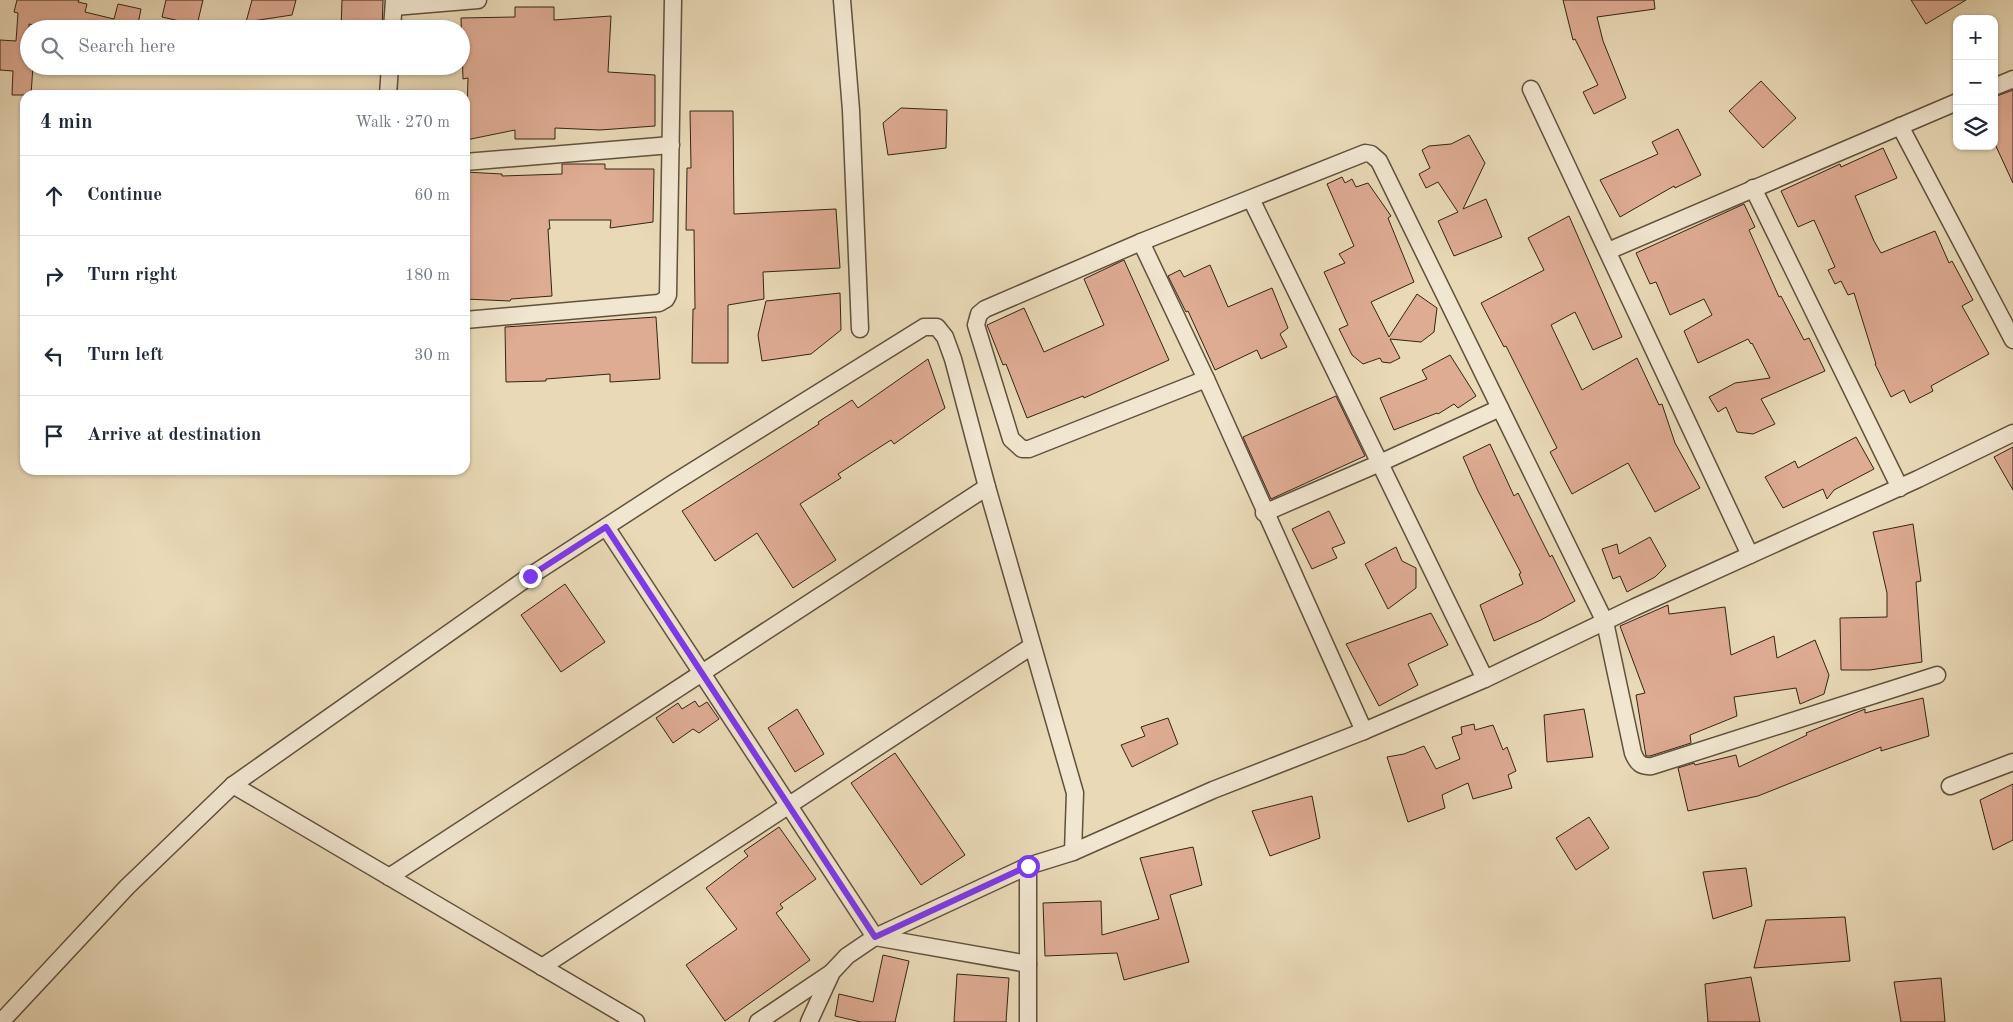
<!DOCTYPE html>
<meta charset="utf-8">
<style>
:root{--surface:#fff;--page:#f6f6f7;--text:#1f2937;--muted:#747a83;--line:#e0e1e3}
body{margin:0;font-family:"Old Standard TT",serif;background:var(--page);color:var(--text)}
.controls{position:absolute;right:15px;top:15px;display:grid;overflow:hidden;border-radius:10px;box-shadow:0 1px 4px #0004}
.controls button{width:45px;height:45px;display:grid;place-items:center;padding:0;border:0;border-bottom:1px solid var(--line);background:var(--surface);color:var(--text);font:25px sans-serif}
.stop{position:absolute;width:15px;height:15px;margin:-11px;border:4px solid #7c3aed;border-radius:50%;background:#fff}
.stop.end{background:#7c3aed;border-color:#fff;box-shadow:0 1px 5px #0008}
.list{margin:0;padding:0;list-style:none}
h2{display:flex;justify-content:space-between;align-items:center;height:65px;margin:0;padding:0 20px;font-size:21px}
h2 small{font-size:16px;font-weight:400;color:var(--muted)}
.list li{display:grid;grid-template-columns:32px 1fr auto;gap:15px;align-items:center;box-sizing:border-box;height:80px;padding:0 20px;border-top:1px solid var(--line)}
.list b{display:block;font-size:19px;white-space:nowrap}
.list em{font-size:16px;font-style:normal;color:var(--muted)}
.icon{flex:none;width:28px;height:28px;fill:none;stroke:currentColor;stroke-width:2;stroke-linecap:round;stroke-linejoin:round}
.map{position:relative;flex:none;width:2013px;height:1022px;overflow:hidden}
.search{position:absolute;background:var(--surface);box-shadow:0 1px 4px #0004;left:20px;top:20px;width:450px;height:55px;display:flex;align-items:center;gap:12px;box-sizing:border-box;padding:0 18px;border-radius:28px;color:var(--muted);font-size:19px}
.panel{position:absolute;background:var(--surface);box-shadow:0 1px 4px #0004;left:20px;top:90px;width:450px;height:385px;border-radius:15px}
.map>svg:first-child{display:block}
.building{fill:#deab93;stroke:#332414}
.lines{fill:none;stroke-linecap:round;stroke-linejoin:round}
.street-casing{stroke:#60513d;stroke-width:19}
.street{stroke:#f1e6d0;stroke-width:16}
.route{stroke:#7c3aed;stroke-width:6}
</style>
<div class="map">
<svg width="2013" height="1022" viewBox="0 0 2013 1022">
<rect width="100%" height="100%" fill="#e9d9b7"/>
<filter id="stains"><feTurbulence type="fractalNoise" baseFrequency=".004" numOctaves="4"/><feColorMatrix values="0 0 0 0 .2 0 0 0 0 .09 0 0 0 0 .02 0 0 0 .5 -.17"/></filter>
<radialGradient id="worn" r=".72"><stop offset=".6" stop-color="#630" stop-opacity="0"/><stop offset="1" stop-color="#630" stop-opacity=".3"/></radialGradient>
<g class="building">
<path d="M 17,0 L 79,0 L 78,2 L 87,4 L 85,12 L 114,19 L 118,4 L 141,9 L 137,29 L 50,29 L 29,24 L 29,66 L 33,66 L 31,95 L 12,95 L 13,71 L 0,70 L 0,40 L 16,41 L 18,13 L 14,12 Z"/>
<path d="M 166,0 L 203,0 L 197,25 L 162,17 Z"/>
<path d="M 252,0 L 296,0 L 292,15 L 246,22 Z"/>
<path d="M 342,0 L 383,0 L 382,29 L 341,29 Z"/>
<path d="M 1563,0 L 1654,0 L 1655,9 L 1597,17 L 1603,41 L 1626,98 L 1594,114 L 1583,92 L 1598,85 L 1575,39 L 1573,40 Z"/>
<path d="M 1911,0 L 1966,0 L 1926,24 Z"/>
<path d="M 515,7 L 554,7 L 554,20 L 611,16 L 608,72 L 655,75 L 655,126 L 600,130 L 555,128 L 555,139 L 515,139 L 515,130 L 466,140 L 468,78 L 463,79 L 461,18 L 515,17 Z"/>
<path d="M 1761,81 L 1796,118 L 1763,148 L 1729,111 Z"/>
<path d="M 2013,90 L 2013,183 L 1994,142 L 1994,97 Z"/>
<path d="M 901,108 L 947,110 L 946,148 L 888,155 L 883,123 Z"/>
<path d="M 690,111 L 733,111 L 734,214 L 836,209 L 840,268 L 763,272 L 764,299 L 728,305 L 728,363 L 692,363 L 693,309 L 695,309 L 694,230 L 686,230 L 687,168 L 691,168 Z"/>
<path d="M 1678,129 L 1701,175 L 1675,188 L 1674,186 L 1620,217 L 1600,180 L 1658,154 L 1652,142 Z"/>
<path d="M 1469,135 L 1485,163 L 1463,209 L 1486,199 L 1502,237 L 1454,256 L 1438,221 L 1458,212 L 1438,182 L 1426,188 L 1419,174 L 1430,168 L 1422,150 L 1429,146 L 1451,144 Z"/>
<path d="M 1883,148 L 1897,178 L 1855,196 L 1874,241 L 1881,253 L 1935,231 L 1949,263 L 1952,261 L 1973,300 L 1962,306 L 1989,354 L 1931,386 L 1933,391 L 1910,403 L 1904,390 L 1891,397 L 1875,364 L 1876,364 L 1854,293 L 1848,295 L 1841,281 L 1835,284 L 1828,270 L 1835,267 L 1814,220 L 1798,227 L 1781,191 L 1840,164 L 1841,167 Z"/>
<path d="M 562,164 L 605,164 L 605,169 L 654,169 L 653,222 L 610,228 L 611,220 L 549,220 L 550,229 L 548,229 L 552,296 L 511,299 L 510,301 L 465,299 L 465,172 L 502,174 L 502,176 L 562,174 Z"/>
<path d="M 1342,177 L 1345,183 L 1352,179 L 1356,187 L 1368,183 L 1391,216 L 1388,218 L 1414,282 L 1371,302 L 1389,337 L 1417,294 L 1437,308 L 1434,332 L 1421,342 L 1390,339 L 1400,358 L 1390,363 L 1382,362 L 1380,358 L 1363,364 L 1352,355 L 1339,329 L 1348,325 L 1324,272 L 1345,263 L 1339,254 L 1354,246 L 1327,184 Z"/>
<path d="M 1744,204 L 1755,227 L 1749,230 L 1779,297 L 1781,296 L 1804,340 L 1809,338 L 1825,371 L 1761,399 L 1775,424 L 1753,434 L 1737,432 L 1726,407 L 1718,412 L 1709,397 L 1735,383 L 1770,378 L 1752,343 L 1751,344 L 1748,339 L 1698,363 L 1684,331 L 1712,315 L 1704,299 L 1670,315 L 1656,282 L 1650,284 L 1636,253 Z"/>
<path d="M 1569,216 L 1622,337 L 1593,350 L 1575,312 L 1551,325 L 1582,390 L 1637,358 L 1659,405 L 1662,404 L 1675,443 L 1700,488 L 1655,512 L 1628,463 L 1572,494 L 1550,452 L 1557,448 L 1506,346 L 1504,347 L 1481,303 L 1544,270 L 1528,238 Z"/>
<path d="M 1124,260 L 1169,360 L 1084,398 L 1083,396 L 1027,418 L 1006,364 L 1003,365 L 987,325 L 1024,308 L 1044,352 L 1104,325 L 1084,279 Z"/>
<path d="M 1210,265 L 1228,307 L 1272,288 L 1288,328 L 1280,334 L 1287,347 L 1261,359 L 1257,350 L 1215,370 L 1188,311 L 1186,312 L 1168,276 L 1180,270 L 1184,277 Z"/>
<path d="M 840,293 L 841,330 L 811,354 L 762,361 L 758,335 L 766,301 Z"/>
<path d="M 656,317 L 660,379 L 610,382 L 610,374 L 546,379 L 546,381 L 506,382 L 505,327 Z"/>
<path d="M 1450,355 L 1476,396 L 1458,408 L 1454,404 L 1438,414 L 1437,413 L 1394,430 L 1380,398 L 1427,379 L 1422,370 Z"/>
<path d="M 928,359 L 945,408 L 894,444 L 891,440 L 838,474 L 841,478 L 800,504 L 836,560 L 793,588 L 757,533 L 715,561 L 682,511 L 819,424 L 818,422 L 852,400 L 858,408 Z"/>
<path d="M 1336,396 L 1365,456 L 1271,499 L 1243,437 Z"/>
<path d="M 1856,437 L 1874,469 L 1834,490 L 1827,499 L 1823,489 L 1783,508 L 1765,477 L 1795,461 L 1798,468 Z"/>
<path d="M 1490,444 L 1514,496 L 1518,493 L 1550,557 L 1552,555 L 1575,601 L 1541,620 L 1494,641 L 1480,605 L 1523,584 L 1519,574 L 1521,573 L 1478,491 L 1463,457 Z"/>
<path d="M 2013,447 L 2013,490 L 1994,457 Z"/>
<path d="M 1329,511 L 1345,543 L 1332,548 L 1337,558 L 1312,569 L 1292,529 Z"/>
<path d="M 1913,524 L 1921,581 L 1916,582 L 1922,662 L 1870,670 L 1841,670 L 1840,618 L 1887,617 L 1887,593 L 1873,532 Z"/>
<path d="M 1650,537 L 1666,566 L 1655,577 L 1627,592 L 1620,576 L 1613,579 L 1602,549 L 1617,544 L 1619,554 Z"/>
<path d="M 1396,547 L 1402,561 L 1416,568 L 1416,588 L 1388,609 L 1365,564 Z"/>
<path d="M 565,584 L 605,642 L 561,672 L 521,615 Z"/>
<path d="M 1668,605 L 1669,614 L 1725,607 L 1731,655 L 1774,636 L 1777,658 L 1815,640 L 1829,675 L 1824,694 L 1800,704 L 1796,688 L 1734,697 L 1737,716 L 1690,735 L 1691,743 L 1650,756 L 1646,756 L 1636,695 L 1645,693 L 1620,626 Z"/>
<path d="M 1431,613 L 1448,645 L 1408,664 L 1418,685 L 1379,706 L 1346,644 Z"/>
<path d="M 1923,698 L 1929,736 L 1881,751 L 1881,747 L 1758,796 L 1688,811 L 1678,768 L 1694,763 L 1695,765 L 1736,755 L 1739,767 L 1807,735 L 1806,733 L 1865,709 L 1865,713 Z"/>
<path d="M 695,701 L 699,707 L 707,702 L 719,719 L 699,733 L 693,729 L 673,743 L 656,718 L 678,703 L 682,709 Z"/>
<path d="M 797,709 L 824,754 L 795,772 L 768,728 Z"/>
<path d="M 1584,709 L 1593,757 L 1547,762 L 1544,715 Z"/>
<path d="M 1168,718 L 1178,744 L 1132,767 L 1121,745 L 1145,736 L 1141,727 Z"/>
<path d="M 1474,724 L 1475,730 L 1493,725 L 1503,750 L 1507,747 L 1516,771 L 1508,775 L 1512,788 L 1473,799 L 1468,783 L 1442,795 L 1445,808 L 1408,822 L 1387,757 L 1404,754 L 1424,746 L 1436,769 L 1460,759 L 1452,737 L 1462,734 L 1461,727 Z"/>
<path d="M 895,753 L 965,855 L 921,885 L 851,783 Z"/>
<path d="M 2013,784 L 2013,840 L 1993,850 L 1980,800 Z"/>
<path d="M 1312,796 L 1320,838 L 1270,856 L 1252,811 Z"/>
<path d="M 1589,817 L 1609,848 L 1576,870 L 1556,838 Z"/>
<path d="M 779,827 L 816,879 L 780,904 L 783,908 L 776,913 L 810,960 L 725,1021 L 686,965 L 737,929 L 706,888 L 748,856 L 744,851 Z"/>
<path d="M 1193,847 L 1202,885 L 1170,895 L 1189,962 L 1124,980 L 1117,953 L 1045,956 L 1043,903 L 1101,901 L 1102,935 L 1159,919 L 1140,858 Z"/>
<path d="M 1746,868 L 1752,906 L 1713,919 L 1703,872 Z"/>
<path d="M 1845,917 L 1850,961 L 1754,968 L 1766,920 Z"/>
<path d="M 883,955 L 909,961 L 895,1022 L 861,1022 L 835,1016 L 839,994 L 873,1002 Z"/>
<path d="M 957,974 L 1009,978 L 1006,1022 L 954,1022 Z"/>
<path d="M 1751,977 L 1760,1022 L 1708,1022 L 1705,984 Z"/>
<path d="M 1941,978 L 1945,1022 L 1901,1022 L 1894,982 Z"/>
</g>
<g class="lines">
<defs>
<g id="street">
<path d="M 842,0 L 851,110 L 860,329"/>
<path d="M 394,7 L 478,0"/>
<path d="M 392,29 L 394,0"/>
<path d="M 1994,87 L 2013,79"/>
<path d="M 1531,89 L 1750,555"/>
<path d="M 388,95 L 390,66"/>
<path d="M 1900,126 L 2013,340"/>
<path d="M 465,162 L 671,145"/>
<path d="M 1753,188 L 1900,488"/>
<path d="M 1251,199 L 1485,679"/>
<path d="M 1141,242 L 1206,379 L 1364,731"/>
<path d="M 1608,251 L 1957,102"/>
<path d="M 465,320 L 659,303 L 666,299 L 668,295 L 673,0"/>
<path d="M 1206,379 L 1029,449 L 1022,449 L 1011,439 L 976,325 L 979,314 L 985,309 L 1141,242 L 1365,153 L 1371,154 L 1379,161 L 1605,622 L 1633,753 C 1637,763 1641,767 1652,766 L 1937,675"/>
<path d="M 1264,513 L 1380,463 L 1500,408"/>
<path d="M 606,527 L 875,937 L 1028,964"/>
<path d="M 233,785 L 636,1022"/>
<path d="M 1950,786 L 2013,762"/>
<path d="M 1028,866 L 1028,1022"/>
<path d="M 389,877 L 987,487"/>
<path d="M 542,967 L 1032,646"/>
<path d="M 1,1022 L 127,887 L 233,785 L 530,576 L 672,484 L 924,327 L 937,327 L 945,337 L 953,359 L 987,487 L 1075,793 L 1073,852"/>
<path d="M 758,1022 L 831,973"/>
<path d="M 809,1022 L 832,972 L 847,956 L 875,937 L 1028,866 L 1073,852 L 1213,790 L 1364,731 L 1485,679 L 1635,607 L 1918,479 L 2013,433"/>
</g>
</defs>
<use href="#street" class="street-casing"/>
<use href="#street" class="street"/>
</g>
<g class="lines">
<path class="route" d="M 530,576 L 606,527 L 875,937 L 1028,866"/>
</g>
<rect width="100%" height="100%" filter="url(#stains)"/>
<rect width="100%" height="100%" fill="url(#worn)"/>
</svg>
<div class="controls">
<button>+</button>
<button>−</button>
<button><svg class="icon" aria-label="layers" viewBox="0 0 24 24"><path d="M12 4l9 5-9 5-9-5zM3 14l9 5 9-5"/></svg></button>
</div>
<div class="stop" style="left:1028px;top:866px"></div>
<div class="stop end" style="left:530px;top:576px"></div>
<div class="search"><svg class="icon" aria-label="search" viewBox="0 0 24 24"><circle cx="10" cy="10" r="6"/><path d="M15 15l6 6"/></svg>Search here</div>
<section class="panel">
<h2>4 min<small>Walk · 270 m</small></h2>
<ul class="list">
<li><svg class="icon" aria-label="ahead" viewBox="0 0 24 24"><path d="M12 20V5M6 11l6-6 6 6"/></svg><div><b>Continue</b></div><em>60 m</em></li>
<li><svg class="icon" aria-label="right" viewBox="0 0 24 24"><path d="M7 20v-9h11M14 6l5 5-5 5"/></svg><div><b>Turn right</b></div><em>180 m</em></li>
<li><svg class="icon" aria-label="left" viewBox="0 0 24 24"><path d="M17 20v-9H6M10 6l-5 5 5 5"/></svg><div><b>Turn left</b></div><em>30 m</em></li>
<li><svg class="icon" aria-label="arrive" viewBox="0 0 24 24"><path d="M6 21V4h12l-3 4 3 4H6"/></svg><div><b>Arrive at destination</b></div></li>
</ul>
</section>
</div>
